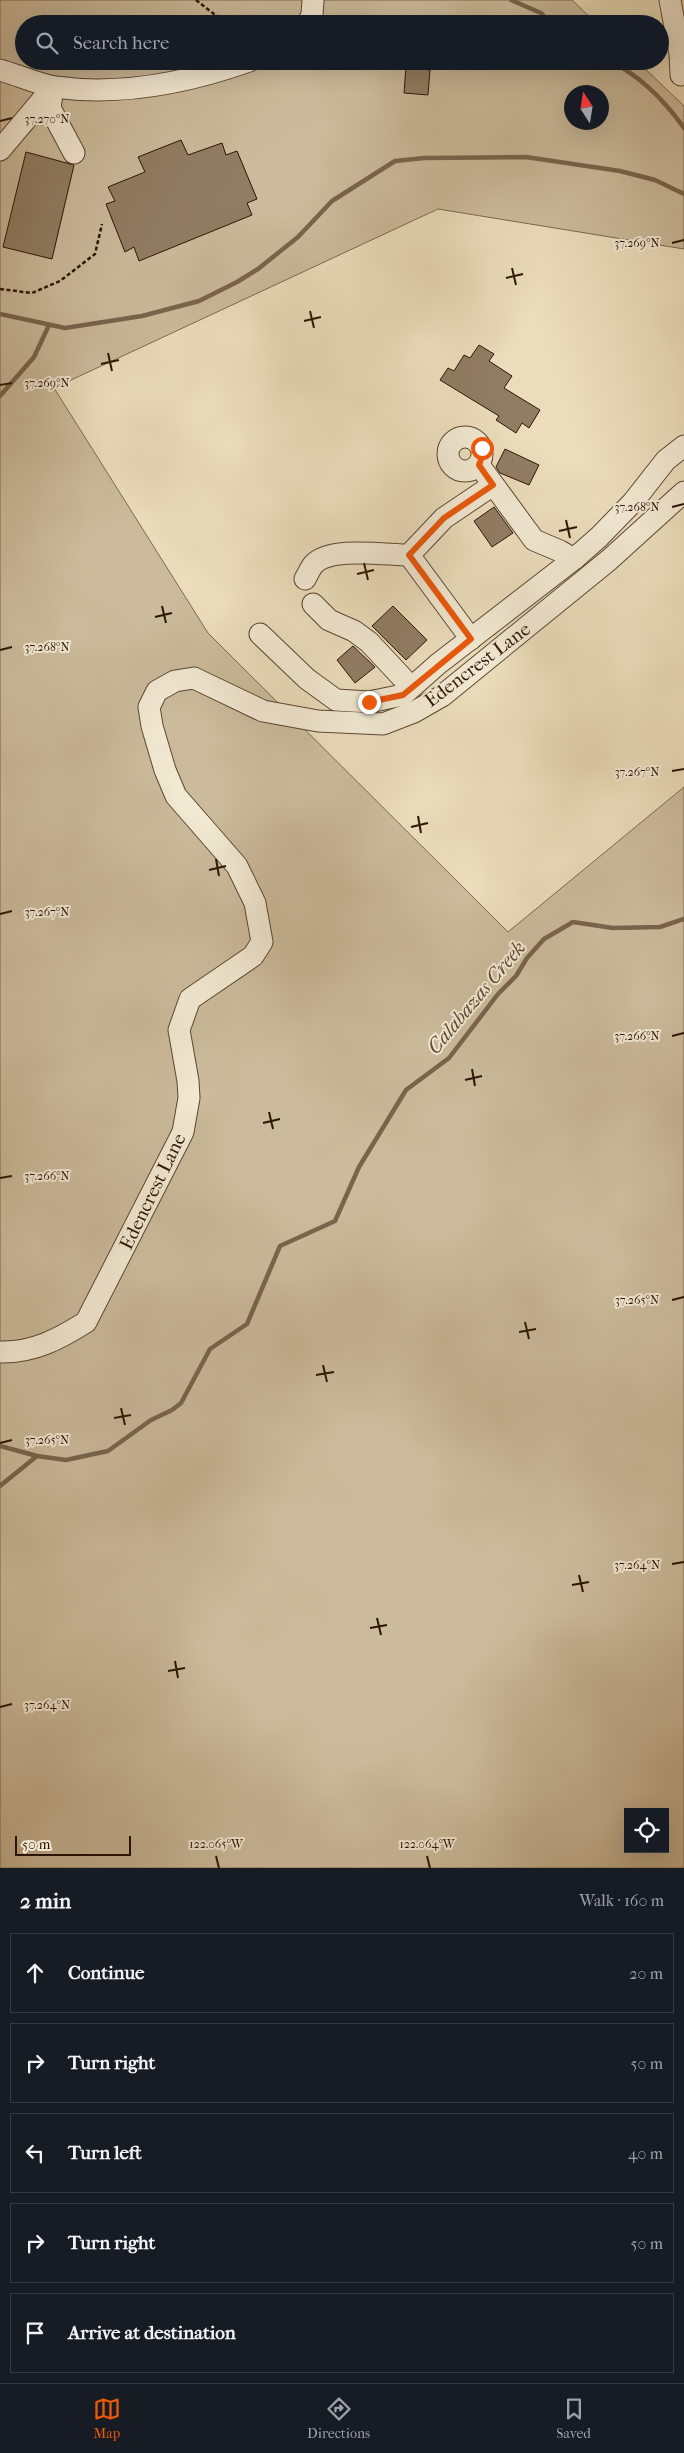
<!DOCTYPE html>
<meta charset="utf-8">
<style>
:root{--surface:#171b24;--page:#242831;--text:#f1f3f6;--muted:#9ea1a6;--line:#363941;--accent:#ea580c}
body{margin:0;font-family:"IM FELL French Canon",serif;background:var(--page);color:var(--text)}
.controls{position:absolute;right:15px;bottom:15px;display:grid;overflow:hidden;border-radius:0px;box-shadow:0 5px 20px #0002}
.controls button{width:45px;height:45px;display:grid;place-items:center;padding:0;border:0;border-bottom:1px solid var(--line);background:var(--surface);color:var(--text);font:25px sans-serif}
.compass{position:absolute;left:564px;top:85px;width:45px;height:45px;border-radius:50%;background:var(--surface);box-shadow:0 5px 20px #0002;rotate:348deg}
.scale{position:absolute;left:15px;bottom:12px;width:116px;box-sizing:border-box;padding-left:5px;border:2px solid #2d1405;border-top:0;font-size:14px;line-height:18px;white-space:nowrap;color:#2d1405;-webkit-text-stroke:4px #f2e9d3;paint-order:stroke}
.stop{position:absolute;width:15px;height:15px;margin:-11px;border:4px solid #ea580c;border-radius:50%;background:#fff}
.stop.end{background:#ea580c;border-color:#fff;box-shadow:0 1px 5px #0008}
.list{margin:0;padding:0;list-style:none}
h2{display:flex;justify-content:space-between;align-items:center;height:65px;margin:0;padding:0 20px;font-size:21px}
h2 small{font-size:16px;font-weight:400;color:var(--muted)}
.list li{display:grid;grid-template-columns:32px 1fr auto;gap:15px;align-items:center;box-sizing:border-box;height:80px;margin:0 10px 10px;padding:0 10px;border:1px solid var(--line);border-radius:0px}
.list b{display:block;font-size:19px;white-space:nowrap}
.list em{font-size:16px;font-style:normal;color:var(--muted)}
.icon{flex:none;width:28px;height:28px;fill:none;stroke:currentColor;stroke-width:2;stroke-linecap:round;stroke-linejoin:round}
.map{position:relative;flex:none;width:684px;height:1868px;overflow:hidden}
.search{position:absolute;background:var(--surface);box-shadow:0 5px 20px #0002;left:15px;right:15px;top:15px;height:55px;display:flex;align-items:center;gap:12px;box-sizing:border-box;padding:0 18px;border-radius:28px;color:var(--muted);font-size:19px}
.sheet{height:515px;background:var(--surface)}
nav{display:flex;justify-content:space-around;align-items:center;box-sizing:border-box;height:70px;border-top:1px solid var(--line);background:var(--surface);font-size:14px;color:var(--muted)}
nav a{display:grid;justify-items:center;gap:2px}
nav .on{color:var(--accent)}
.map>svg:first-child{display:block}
.green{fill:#cbbb9c;stroke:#7c6850;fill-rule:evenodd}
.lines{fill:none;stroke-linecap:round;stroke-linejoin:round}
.stream{stroke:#78644d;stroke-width:4.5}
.building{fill:#907d64;stroke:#2d1405}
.minor-casing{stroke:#5c4632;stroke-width:23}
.path{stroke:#2d1405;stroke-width:2.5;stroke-dasharray:4 2.5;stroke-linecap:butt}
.minor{stroke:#f2e9d3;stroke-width:21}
.route{stroke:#ea580c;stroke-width:6}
.ticks{fill:none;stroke:#2d1405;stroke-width:2}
.labels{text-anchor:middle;stroke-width:4;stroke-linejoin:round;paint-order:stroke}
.street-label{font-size:19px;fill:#2d1405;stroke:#f2e9d3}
.water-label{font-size:20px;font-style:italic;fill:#5f4935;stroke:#f2e9d3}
.ticks-label{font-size:12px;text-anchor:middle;fill:#2d1405;stroke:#f2e9d3;stroke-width:4;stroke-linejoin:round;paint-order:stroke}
</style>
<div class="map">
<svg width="684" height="1868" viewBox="0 0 684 1868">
<rect width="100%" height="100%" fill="#ebddbb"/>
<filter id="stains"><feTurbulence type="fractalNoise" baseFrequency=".004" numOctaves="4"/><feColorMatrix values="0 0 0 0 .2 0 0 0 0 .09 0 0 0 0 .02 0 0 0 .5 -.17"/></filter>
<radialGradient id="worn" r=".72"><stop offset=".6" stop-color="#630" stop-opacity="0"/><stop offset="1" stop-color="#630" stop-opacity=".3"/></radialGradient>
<path class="green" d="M 0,0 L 572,0 L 597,24 L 24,24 L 24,61 L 637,61 L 684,106 L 684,249 L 438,209 L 54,388 L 208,633 L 508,932 L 684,787 L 684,1868 L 0,1868 ZM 572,92 L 602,92 L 602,122 L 572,122 ZM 628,1812 L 665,1812 L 665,1849 L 628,1849 Z"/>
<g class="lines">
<g class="stream">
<path d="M 511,0 L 541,13 L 551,24"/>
<path d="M 610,61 C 640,76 665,101 684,128"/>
<path d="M 0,314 L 65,328 L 142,316 L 199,301 L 237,282 L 258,269 L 298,237 L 332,201 L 395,161 L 424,158 L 526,157 L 620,171 L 655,180 L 684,194"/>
<path d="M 0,396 L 34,357 L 49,325"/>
<path d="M 0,1446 L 37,1456 L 66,1460 L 108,1451 L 151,1420 L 172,1410 L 181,1403 L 210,1349 L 247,1324 L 280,1246 L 335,1221 L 359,1167 L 406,1090 L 449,1058 L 498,994 L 516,976 L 527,958 L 544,939 L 573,922 L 613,928 L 660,927 L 684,919"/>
<path d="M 0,1486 L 37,1456"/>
</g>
</g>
<g class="building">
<path d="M 406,67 L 430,70 L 428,95 L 404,93 Z"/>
<path d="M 181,140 L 188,155 L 222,143 L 226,155 L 237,151 L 257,199 L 247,203 L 252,215 L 139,261 L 134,247 L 125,252 L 106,204 L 115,201 L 108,187 L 145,172 L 138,157 Z"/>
<path d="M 26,152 L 74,165 L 52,259 L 3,247 Z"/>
<path d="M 479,345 L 494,354 L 489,361 L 512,376 L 504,388 L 540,410 L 529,428 L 522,423 L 516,433 L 496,420 L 499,416 L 440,380 L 448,368 L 454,371 L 464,355 L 470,358 Z"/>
<path d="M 505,449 L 539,465 L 529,485 L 500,473 L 496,467 Z"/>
<path d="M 494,507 L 513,533 L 492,547 L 474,521 Z"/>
<path d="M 393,606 L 427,640 L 406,660 L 372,626 Z"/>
<path d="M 353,646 L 375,667 L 355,683 L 337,660 Z"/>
</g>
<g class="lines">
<defs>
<g id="minor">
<path d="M 670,0 L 680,54 L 681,75"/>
<path d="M 307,24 L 312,15 L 313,0"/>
<path d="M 0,70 C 18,75 37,84 55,87 C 120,96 187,83 249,61"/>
<path d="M 53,87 L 50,108 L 74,153"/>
<path d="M 0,150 L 53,87"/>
<circle cx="465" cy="454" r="17"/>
<path d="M 479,465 L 534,540 L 560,551 L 574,559 L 599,537 L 633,502 L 666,460 L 684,446"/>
<path d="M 409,555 L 471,639"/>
<path d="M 305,579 C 308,574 310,569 313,565 C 329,546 386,555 409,555 L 444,518 L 493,485"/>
<path d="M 313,604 L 329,620 L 354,631 L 369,642 L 411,687"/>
<path d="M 260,634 L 307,679 L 336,700 L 369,702 L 403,695 L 438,664 L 574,559"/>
<path d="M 0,1352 C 33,1353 59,1339 86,1322 L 183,1132 L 189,1098 L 188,1081 L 179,1030 L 190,999 L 253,956 L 262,942 L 255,903 L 237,866 L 176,796 L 165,770 L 152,726 L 149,707 L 157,691 L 175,681 L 194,678 L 263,711 L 318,721 L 383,724 L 414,712 L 442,696 L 609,560 L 684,492"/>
</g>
</defs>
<use href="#minor" class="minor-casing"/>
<g class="path">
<path d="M 196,0 L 214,14 L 233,24"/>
<path d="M 0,289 L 32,293 L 60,281 L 95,254 L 102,224"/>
</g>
<use href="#minor" class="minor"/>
</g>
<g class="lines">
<path class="route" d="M 369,702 L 403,695 L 471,639 L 409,555 L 444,518 L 493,485 L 479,465 L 483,454 L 482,448"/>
</g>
<path class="ticks" d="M 0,121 L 12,118M 672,243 L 684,240M 512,268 L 516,285M 506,278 L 523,274M 310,311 L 314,328M 304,321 L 321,317M 108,353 L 112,371M 101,364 L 119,360M 0,385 L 12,383M 672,507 L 684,504M 566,520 L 570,538M 559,531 L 577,527M 364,563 L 368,580M 357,574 L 374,570M 162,606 L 166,623M 155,617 L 172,613M 0,650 L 12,647M 672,771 L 684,769M 418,816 L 421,833M 411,827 L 428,823M 216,859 L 219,876M 209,870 L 226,866M 0,914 L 12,911M 672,1036 L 684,1033M 472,1069 L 475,1086M 465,1080 L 482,1076M 269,1112 L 273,1129M 263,1123 L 280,1119M 0,1178 L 12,1176M 672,1300 L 684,1297M 525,1322 L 529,1339M 519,1332 L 536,1329M 323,1365 L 327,1382M 316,1375 L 334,1372M 121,1408 L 125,1425M 114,1418 L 131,1415M 0,1443 L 12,1440M 672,1564 L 684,1562M 579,1575 L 583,1592M 572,1585 L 589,1582M 377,1618 L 381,1635M 370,1628 L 387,1625M 175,1661 L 178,1678M 168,1671 L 185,1668M 0,1707 L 12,1704M 216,1856 L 219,1868M 427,1856 L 430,1868"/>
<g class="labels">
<g class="street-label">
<text transform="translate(477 664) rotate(-37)" y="7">Edencrest Lane</text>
<text transform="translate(152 1191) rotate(-64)" y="7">Edencrest Lane</text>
</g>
<g class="water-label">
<text transform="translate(476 997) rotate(-50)" y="7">Calabazas Creek</text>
</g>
</g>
<g class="ticks-label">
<text x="47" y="123">37.270°N</text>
<text x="637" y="247">37.269°N</text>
<text x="47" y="387">37.269°N</text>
<text x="637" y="511">37.268°N</text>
<text x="47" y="651">37.268°N</text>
<text x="637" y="776">37.267°N</text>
<text x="47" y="916">37.267°N</text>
<text x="637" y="1040">37.266°N</text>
<text x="47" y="1180">37.266°N</text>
<text x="637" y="1304">37.265°N</text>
<text x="47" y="1444">37.265°N</text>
<text x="637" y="1569">37.264°N</text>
<text x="47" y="1709">37.264°N</text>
<text x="216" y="1848">122.065°W</text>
<text x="427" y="1848">122.064°W</text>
</g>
<rect width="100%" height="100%" filter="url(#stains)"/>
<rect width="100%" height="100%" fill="url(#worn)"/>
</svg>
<div class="controls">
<button><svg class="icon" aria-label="locate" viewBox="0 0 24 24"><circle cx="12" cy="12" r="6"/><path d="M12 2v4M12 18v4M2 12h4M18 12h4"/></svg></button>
</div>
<svg class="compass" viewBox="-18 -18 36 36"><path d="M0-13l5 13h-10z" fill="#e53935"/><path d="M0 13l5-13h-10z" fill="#9ea1a6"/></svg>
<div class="scale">50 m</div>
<div class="stop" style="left:482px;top:448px"></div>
<div class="stop end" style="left:369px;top:702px"></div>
<div class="search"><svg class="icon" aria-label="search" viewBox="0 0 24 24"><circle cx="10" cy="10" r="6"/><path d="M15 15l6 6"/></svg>Search here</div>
</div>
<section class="sheet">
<h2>2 min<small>Walk · 160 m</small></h2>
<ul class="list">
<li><svg class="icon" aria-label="ahead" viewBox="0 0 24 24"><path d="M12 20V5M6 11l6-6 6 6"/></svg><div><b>Continue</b></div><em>20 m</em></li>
<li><svg class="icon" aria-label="right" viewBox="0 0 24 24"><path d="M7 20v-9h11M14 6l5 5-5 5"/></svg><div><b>Turn right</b></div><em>50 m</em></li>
<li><svg class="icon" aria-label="left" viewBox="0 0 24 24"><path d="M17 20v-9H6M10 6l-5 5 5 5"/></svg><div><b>Turn left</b></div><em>40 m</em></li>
<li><svg class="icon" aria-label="right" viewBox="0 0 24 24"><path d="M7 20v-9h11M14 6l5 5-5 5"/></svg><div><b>Turn right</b></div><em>50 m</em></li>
<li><svg class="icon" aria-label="arrive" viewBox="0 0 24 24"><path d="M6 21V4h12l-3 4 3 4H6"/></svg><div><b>Arrive at destination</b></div></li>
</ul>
</section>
<nav>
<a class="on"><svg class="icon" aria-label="map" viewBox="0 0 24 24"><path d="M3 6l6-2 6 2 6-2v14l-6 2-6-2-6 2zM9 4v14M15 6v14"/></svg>Map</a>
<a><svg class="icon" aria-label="directions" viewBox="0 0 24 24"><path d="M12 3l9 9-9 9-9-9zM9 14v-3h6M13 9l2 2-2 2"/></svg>Directions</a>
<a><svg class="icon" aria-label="saved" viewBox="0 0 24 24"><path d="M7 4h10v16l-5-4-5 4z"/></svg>Saved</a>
</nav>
